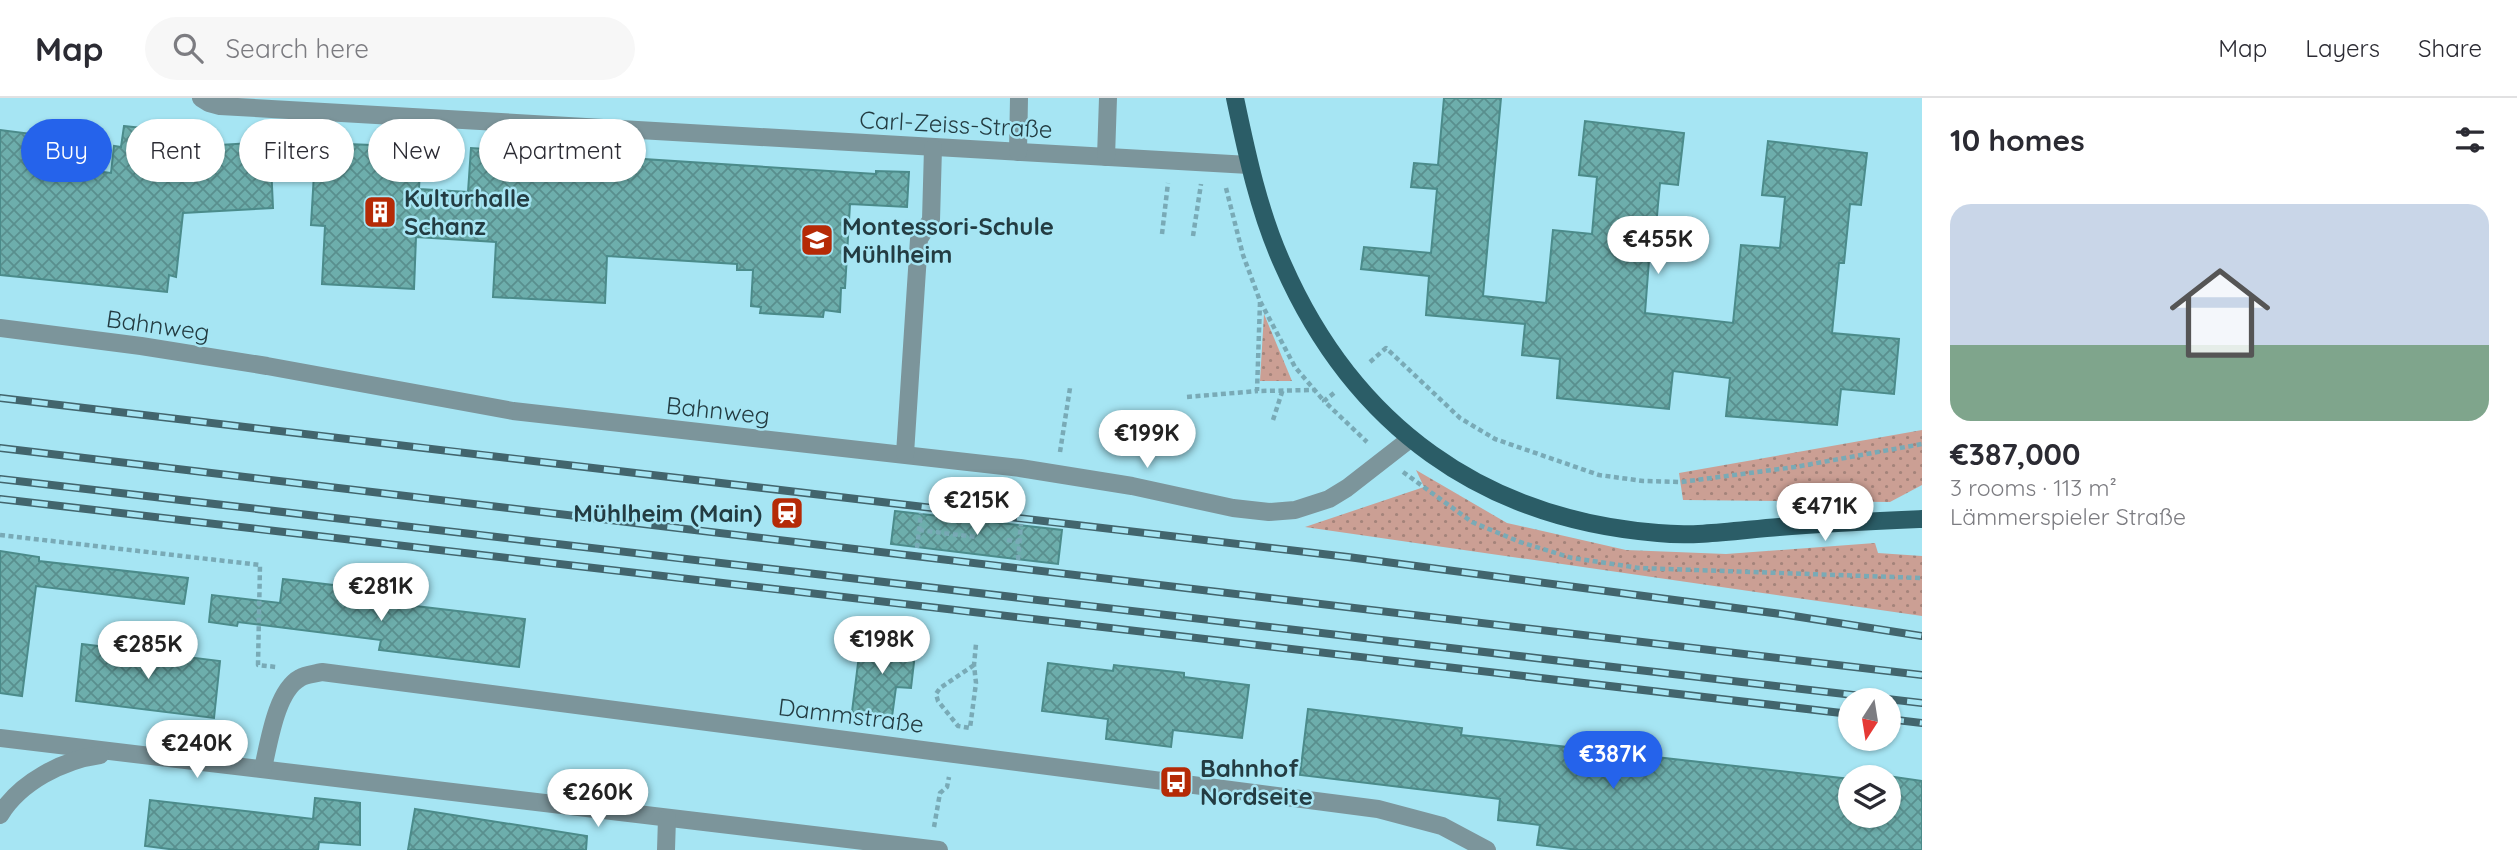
<!DOCTYPE html>
<html lang="en">
<head>
<meta charset="utf-8">
<style>
	:root { --surface:#fff; --page:#f7f7f7; --text:#2b2b33; --muted:#7c7c81; --line:#e1e1e2; --accent:#2563eb }
	body { margin:0; font-family:Quicksand,sans-serif; background:var(--page); color:var(--text); height:100vh; display:flex; flex-direction:column; font-size:26px; white-space:nowrap }
	* { box-sizing:border-box; margin:0 }
	p { font-size:23px; color:var(--muted) }
	.icon { flex:none; width:38px; height:38px; fill:none; stroke:currentColor; stroke-width:2; stroke-linecap:round; stroke-linejoin:round }
	.map { position:relative; flex:1; overflow:hidden }
	.drawer { display:flex; flex-direction:column; background:var(--surface); width:595px }
	.drawer>* { flex:none }
	.hud { position:absolute; left:21px; top:21px; width:665px; height:63px; display:flex; gap:14px }
	.needle { width:46px; rotate:192deg }
	.tools { position:absolute; left:1838px; top:590px; display:grid; gap:14px }
	.tools a { display:grid; place-items:center; width:63px; height:63px; border-radius:50%; background:var(--surface); box-shadow:0 2px 5px #0004; font-size:35px }
	.price { position:absolute; translate:-50% -60px; padding:0 16px; border-radius:24px; background:#fff; color:#222; font-size:23px; line-height:46px; filter:drop-shadow(0 2px 4px #0008) }
	.price::after { content:''; position:absolute; left:50%; top:42px; width:21px; height:16px; margin-left:-10px; background:inherit; clip-path:polygon(0 0,100% 0,50% 100%) }
	.price.selected { background:var(--accent); color:#fff }
	ul { padding:0; list-style:none }
	li { display:grid; align-content:center; gap:14px; height:371px; padding:0 28px }
	li+li { border-top:2px solid var(--line) }
	li span { display:grid; place-items:center; height:217px; border-radius:21px; color:#555 }
	li>.icon { margin-inline-start:auto }
	span .icon { width:126px; height:126px; fill:#fffc; stroke-width:1 }
	li b { font-size:30px }
	h2 { display:flex; justify-content:space-between; align-items:center; height:84px; padding:0 28px; font-size:30px }
	.pill { padding:0 24px; border-radius:32px; background:var(--surface); box-shadow:0 2px 5px #0004; font-size:24px; line-height:63px }
	.pill.selected { background:var(--accent); color:#fff }
	header { display:flex; align-items:center; gap:42px; box-sizing:border-box; height:98px; padding:0 35px; background:var(--surface); border-bottom:2px solid var(--line) }
	header strong { font-size:33px }
	nav { display:flex; gap:38px; margin-inline-start:auto; font-size:24px }
	.search { width:490px; height:63px; background:var(--page); display:flex; align-items:center; gap:18px; box-sizing:border-box; padding:0 24px; border-radius:38px; color:var(--muted); font-size:26px }
	main { display:flex; flex:1; min-height:0 }
	.map>svg:first-child { display:block }
</style>
</head>
<body>
<header>
<strong>Map</strong>
<div class="search"><svg class="icon" aria-label="search" viewBox="0 0 24 24"><circle cx="10" cy="10" r="6"/><path d="M15 15l6 6"/></svg>Search here</div>
<nav><a>Map</a><a>Layers</a><a>Share</a></nav>
</header>
<main>
<div class="map">
<svg width="1922" height="752" viewBox="0 0 1922 752">
	<defs>
		<pattern id="grass-dots" width="8" height="8" patternUnits="userSpaceOnUse" patternTransform="scale(1.75)"><rect width="8" height="8" fill="#cb9f94"/><path d="M2 2h.1M6 6h.1" fill="none" stroke="#a4837a" stroke-width="1.8" stroke-linecap="round"/></pattern>
		<pattern id="building-cross-hatch" width="8" height="8" patternUnits="userSpaceOnUse" patternTransform="scale(1.75)"><rect width="8" height="8" fill="#6daeac"/><path d="M0 0l8 8M0 8l8-8" fill="none" stroke="#598f8e"/></pattern>
	</defs>
	<rect width="100%" height="100%" fill="#a6e5f3"/>
	<g fill="url(#grass-dots)">
		<path d="M1264,216L1292,283H1260Z"/>
		<path d="M1922,332V387L1890,404L1683,402L1679,375Z"/>
		<path d="M1416,372L1507,425L1626,452L1726,456L1875,445L1878,455L1922,458V518L1305,429L1424,389Z"/>
	</g>
	<g fill="url(#building-cross-hatch)" stroke="#4b8b8a" stroke-width="2">
		<path d="M1444,0H1501L1483,198L1546,205L1553,132L1592,136L1597,79L1579,77L1585,23L1684,35L1678,87L1660,85L1654,150L1650,149L1645,215L1733,225L1741,147L1780,150L1785,99L1762,97L1768,43L1867,55L1861,107L1850,106L1844,165H1839L1832,235L1899,241L1894,296L1841,291L1837,327L1726,318L1730,280L1673,273L1669,311L1557,300L1560,261L1522,257L1525,226L1426,217L1429,178L1361,171L1364,149L1431,155L1437,91L1411,89L1414,65L1438,67Z"/>
		<path d="M124,28L188,35L187,49L270,44L273,110L183,115L176,179L169,177L167,194L0,177V32L48,38L45,61L57,62L56,68L111,75L114,48L121,49Z"/>
		<path d="M316,41L347,43V46L421,49L419,91L468,94L471,50L876,76V73L909,74L907,109L850,106L845,190H841L840,214L824,212L823,219L760,215L761,209L751,208L753,172H737V166L607,158L605,205L493,199L496,144L416,139L414,191L322,186L325,128L311,127Z"/>
		<path d="M895,413L1062,432L1058,466L891,446Z"/>
		<path d="M0,453L39,459V463L188,480L184,506L36,488L22,598L0,595Z"/>
		<path d="M283,481L341,488L340,499L525,521L519,569L379,552L381,542L238,524L237,528L209,524L212,497L280,505Z"/>
		<path d="M861,541L916,547L911,590L896,589L892,619L852,614Z"/>
		<path d="M82,546L220,563L214,620L76,603Z"/>
		<path d="M1048,565L1113,573L1114,567L1184,575V579L1249,587L1242,640L1173,632L1171,649L1106,641L1108,621L1042,613Z"/>
		<path d="M1308,611L1462,630L1461,637L1850,681V718H1888V679H1873V676L1922,683V752H1579L1537,747L1540,727L1498,722L1500,701L1300,677Z"/>
		<path d="M315,700L360,705V747L319,744L318,752H177L145,748L150,702L313,721Z"/>
		<path d="M415,711L587,738L586,752H408Z"/>
	</g>
	<g fill="none" stroke-linecap="round" stroke-linejoin="round">
		<g stroke="#79aab6" stroke-width="4.5" stroke-dasharray="5 3.5" stroke-linecap="butt">
			<path d="M1226,90L1243,157L1260,203L1295,269L1324,303"/>
			<path d="M1162,136L1168,85"/>
			<path d="M1193,138L1201,86"/>
			<path d="M1260,204L1257,293L1315,292"/>
			<path d="M1370,264L1386,250L1460,320L1495,341L1599,377L1643,383L1681,384L1795,369L1922,346"/>
			<path d="M1334,295L1324,303L1367,344"/>
			<path d="M1187,299L1257,293"/>
			<path d="M1273,322L1283,291"/>
			<path d="M1060,354L1070,290"/>
			<path d="M1403,374L1472,424L1520,444L1572,460L1639,470L1922,480"/>
			<path d="M919,432L976,439"/>
			<path d="M0,437L260,467L258,567L276,569"/>
			<path d="M1007,442L1020,444"/>
			<path d="M917,450L921,415"/>
			<path d="M1018,462L1021,426"/>
			<path d="M974,567L940,590L936,596L938,603L958,628L970,630L976,585L974,567L976,546"/>
			<path d="M934,729L940,695L947,689L949,679"/>
		</g>
		<g stroke="#7c959b" stroke-width="18">
			<path d="M201,0L209,5L220,8L1249,67"/>
			<path d="M1018,54L1019,0"/>
			<path d="M1106,59L1108,0"/>
			<path d="M0,230L141,248L267,268L513,313L1020,370L1132,388L1233,410L1269,414L1295,412L1329,401L1347,390L1410,341"/>
			<path d="M905,356L919,141L931,122L933,50"/>
			<path d="M0,640L939,752"/>
			<path d="M263,670C269,645 276,593 300,580C306,576 315,576 322,574L1378,711L1442,728L1487,752"/>
			<path d="M0,717C20,684 63,662 100,657"/>
			<path d="M666,752L667,720"/>
		</g>
		<path stroke="#2b5d67" stroke-width="18" d="M1235,0C1247,57 1259,114 1283,167C1354,328 1483,421 1658,435C1698,439 1740,432 1779,429C1827,425 1875,423 1922,421"/>
		<defs>
			<g id="rail">
				<path d="M0,300L1348,459L1781,516L1922,538"/>
				<path d="M0,350L1922,577"/>
				<path d="M0,381L1922,605"/>
				<path d="M0,401L1850,616"/>
				<path d="M1888,621L1922,625"/>
			</g>
		</defs>
		<use href="#rail" stroke="#42656d" stroke-width="8"/>
		<use href="#rail" stroke="#a6e5f3" stroke-width="5" stroke-dasharray="16" stroke-linecap="butt"/>
	</g>
	<defs>
		<symbol id="building-square" viewBox="-11 -11 22 22"><rect x="-9" y="-9" width="18" height="18" rx="4" fill="#b52a06" stroke="#a6e5f3"/><path d="M-4-6H4V6H1V3H-1V6H-4ZM-2.5-4.3h1.7v1.8h-1.7ZM.8-4.3h1.7v1.8H.8ZM-2.5-1h1.7V.8h-1.7ZM.8-1h1.7V.8H.8Z" fill="#fff"/></symbol>
		<symbol id="school-square" viewBox="-11 -11 22 22"><rect x="-9" y="-9" width="18" height="18" rx="4" fill="#b52a06" stroke="#a6e5f3"/><path d="M0-5L7-2L0 1L-7-2ZM-4 1L0 2.5L4 1V4Q0 6-4 4Z" fill="#fff"/></symbol>
		<symbol id="station-square" viewBox="-11 -11 22 22"><rect x="-9" y="-9" width="18" height="18" rx="4" fill="#b52a06" stroke="#a6e5f3"/><path d="M-3-6H3Q5-6 5-4V2Q5 4 3 4L4.5 6H3L1.5 4h-3L-3 6H-4.5L-3 4Q-5 4-5 2V-4Q-5-6-3-6ZM-3.5-4v3h7v-3ZM-3.5 1v1.5H-2V1ZM2 1v1.5H3.5V1Z" fill="#fff"/></symbol>
		<symbol id="bus-square" viewBox="-11 -11 22 22"><rect x="-9" y="-9" width="18" height="18" rx="4" fill="#b52a06" stroke="#a6e5f3"/><path d="M-5-6H5V4H4V6H2V4H-2V6H-4V4H-5ZM-3.5-4V0h7V-4ZM-3.5 1.2v1.5H-2V1.2ZM2 1.2v1.5H3.5V1.2Z" fill="#fff"/></symbol>
	</defs>
	<g fill-rule="evenodd">
		<use href="#building-square" x="361" y="95" width="38" height="38"/>
		<use href="#school-square" x="798" y="123" width="38" height="38"/>
		<use href="#station-square" x="768" y="396" width="38" height="38"/>
		<use href="#bus-square" x="1157" y="665" width="38" height="38"/>
	</g>
	<g text-anchor="middle" dominant-baseline="central" stroke-width="5" stroke-linejoin="round" paint-order="stroke">
		<g font-size="24" fill="#233c42" stroke="#a6e5f3">
			<text transform="translate(956 26) rotate(3)">Carl-Zeiss-Straße</text>
			<text transform="translate(158 227) rotate(8)">Bahnweg</text>
			<text transform="translate(718 312) rotate(6)">Bahnweg</text>
			<text transform="translate(851 617) rotate(7)">Dammstraße</text>
		</g>
		<g font-size="24" font-weight="bold" fill="#233c42" stroke="#a6e5f3" text-anchor="start">
			<text x="404" y="100">Kulturhalle<tspan x="404" dy="28">Schanz</tspan></text>
			<text x="842" y="128">Montessori-Schule<tspan x="842" dy="28">Mühlheim</tspan></text>
			<text x="762" y="415" text-anchor="end">Mühlheim (Main)</text>
			<text x="1200" y="670">Bahnhof<tspan x="1200" dy="28">Nordseite</tspan></text>
		</g>
	</g>
</svg>
<div class="tools">
<a><svg class="needle" viewBox="-14 -14 28 28"><path d="M0-13l5 13h-10z" fill="#e53935"/><path d="M0 13l5-13h-10z" fill="#7c7c81"/></svg></a>
<a><svg class="icon" aria-label="layers" viewBox="0 0 24 24"><path d="M12 4l9 5-9 5-9-5zM3 14l9 5 9-5"/></svg></a>
</div>
<b class="price" style="left:1658px;top:178px">€455K</b>
<b class="price" style="left:1147px;top:372px">€199K</b>
<b class="price" style="left:977px;top:439px">€215K</b>
<b class="price" style="left:1825px;top:445px">€471K</b>
<b class="price" style="left:381px;top:525px">€281K</b>
<b class="price" style="left:882px;top:578px">€198K</b>
<b class="price" style="left:148px;top:583px">€285K</b>
<b class="price" style="left:197px;top:682px">€240K</b>
<b class="price selected" style="left:1613px;top:693px">€387K</b>
<b class="price" style="left:598px;top:731px">€260K</b>
<div class="hud">
<a class="pill selected">Buy</a>
<a class="pill">Rent</a>
<a class="pill">Filters</a>
<a class="pill">New</a>
<a class="pill">Apartment</a>
</div>
</div>
<section class="drawer">
<h2>10 homes<svg class="icon" aria-label="filters" viewBox="0 0 24 24"><path d="M4 7h16M4 17h16"/><circle cx="9" cy="7" r="2"/><circle cx="15" cy="17" r="2"/></svg></h2>
<ul>
<li><span style="background:linear-gradient(#c9d6e8 65%,#7fa58c 0)"><svg class="icon" aria-label="home" viewBox="0 0 24 24"><path d="M3 11l9-7 9 7M6 9v11h12V9"/></svg></span><div><b>€387,000</b><p>3 rooms · 113 m²</p><p>Lämmerspieler Straße</p></div></li>
</ul>
</section>
</main>
</body>
</html>
